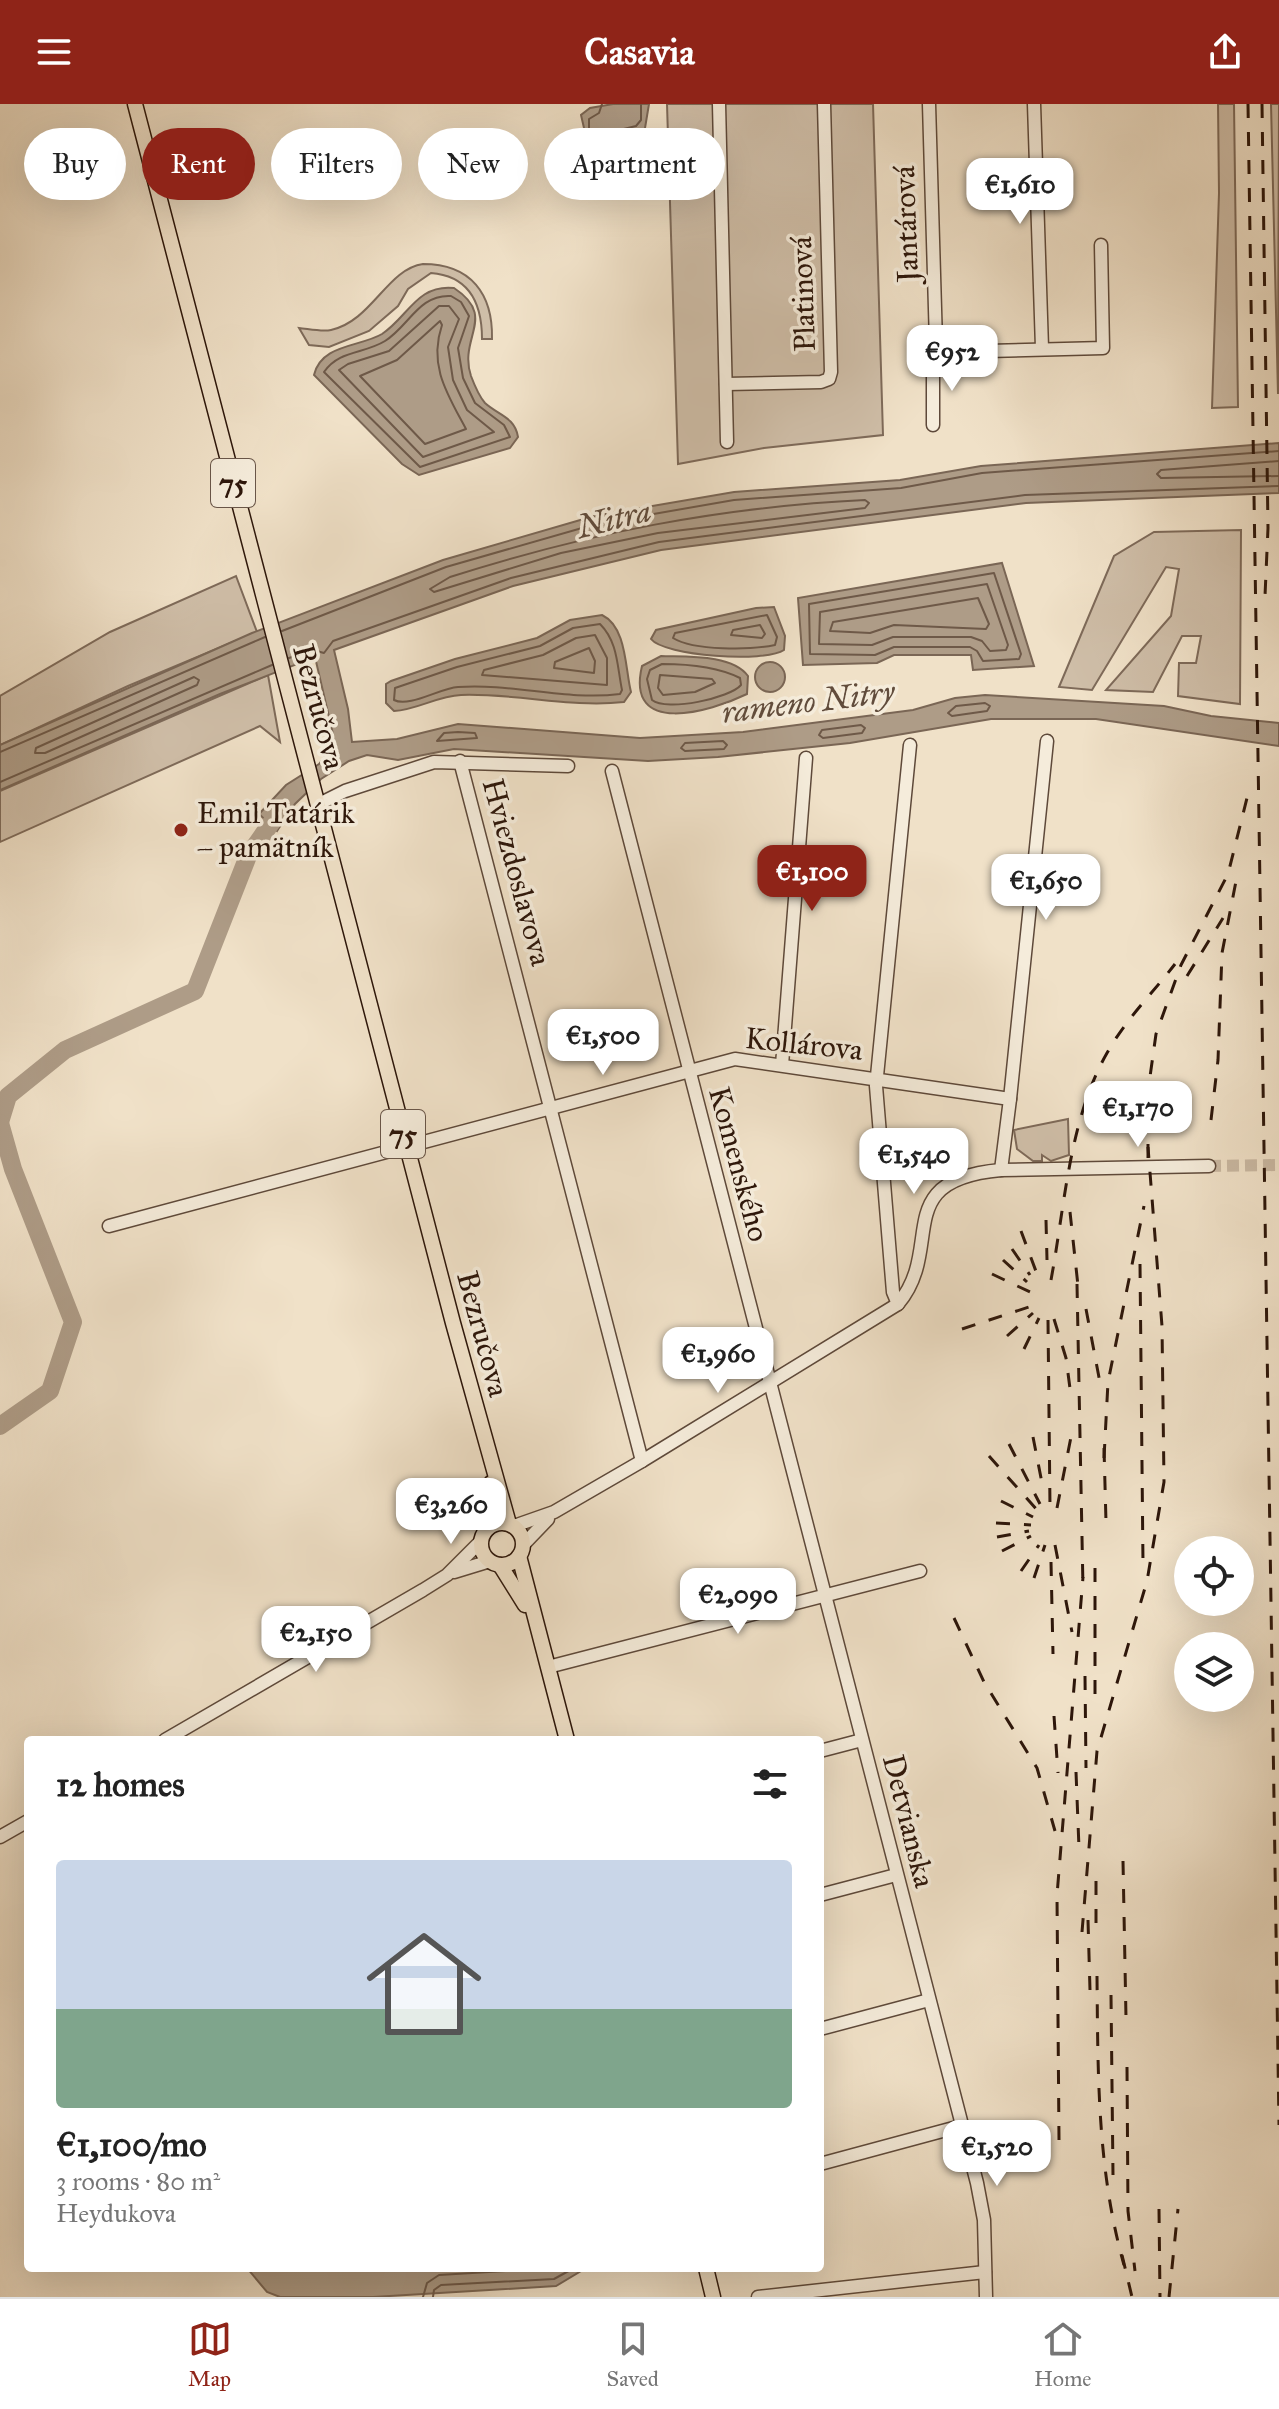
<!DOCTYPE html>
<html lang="en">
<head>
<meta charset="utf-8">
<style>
	:root { --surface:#fff; --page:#f2f2f2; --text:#222; --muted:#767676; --line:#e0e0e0; --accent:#8f2418 }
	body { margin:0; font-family:"IM FELL Great Primer",serif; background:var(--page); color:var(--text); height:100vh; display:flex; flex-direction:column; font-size:30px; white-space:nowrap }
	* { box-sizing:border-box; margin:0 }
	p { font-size:26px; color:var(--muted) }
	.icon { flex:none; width:44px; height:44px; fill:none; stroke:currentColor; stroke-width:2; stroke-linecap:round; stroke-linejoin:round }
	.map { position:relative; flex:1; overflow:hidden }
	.sheet { position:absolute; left:24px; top:1632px; width:800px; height:536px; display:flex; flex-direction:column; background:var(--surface); border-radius:8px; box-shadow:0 8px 32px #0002 }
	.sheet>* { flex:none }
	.top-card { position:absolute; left:24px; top:24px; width:800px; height:72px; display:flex; gap:16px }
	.tools { position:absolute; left:1174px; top:1432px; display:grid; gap:16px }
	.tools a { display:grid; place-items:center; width:80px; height:80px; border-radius:50%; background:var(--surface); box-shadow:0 8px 32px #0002; font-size:40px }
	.price { position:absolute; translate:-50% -68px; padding:0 18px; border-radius:16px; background:#fff; color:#222; font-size:26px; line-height:52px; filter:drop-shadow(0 2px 4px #0008) }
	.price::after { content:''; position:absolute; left:50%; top:48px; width:24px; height:18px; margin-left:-12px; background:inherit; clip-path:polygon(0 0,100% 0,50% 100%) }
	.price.selected { background:var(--accent); color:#fff }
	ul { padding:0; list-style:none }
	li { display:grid; align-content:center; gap:16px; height:424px; padding:0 32px }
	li+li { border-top:2px solid var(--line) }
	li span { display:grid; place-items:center; height:248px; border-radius:8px; color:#555 }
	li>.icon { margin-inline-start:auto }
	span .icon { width:144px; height:144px; fill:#fffc; stroke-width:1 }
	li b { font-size:34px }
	h2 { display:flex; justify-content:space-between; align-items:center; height:96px; padding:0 32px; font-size:34px }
	.pill { padding:0 28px; border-radius:36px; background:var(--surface); box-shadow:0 8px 32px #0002; font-size:28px; line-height:72px }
	.pill.selected { background:var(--accent); color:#fff }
	header { display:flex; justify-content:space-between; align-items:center; height:104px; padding:0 32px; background:var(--accent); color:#fff; font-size:36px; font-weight:800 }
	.tab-bar { display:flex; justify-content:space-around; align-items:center; height:112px; border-top:2px solid var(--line); background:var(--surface); font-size:22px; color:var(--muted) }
	.tab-bar a { display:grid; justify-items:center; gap:4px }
	.tab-bar .selected { color:var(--accent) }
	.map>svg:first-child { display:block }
</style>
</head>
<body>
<header><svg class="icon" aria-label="menu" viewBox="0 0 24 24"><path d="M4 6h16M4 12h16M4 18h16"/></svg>Casavia<svg class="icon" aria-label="share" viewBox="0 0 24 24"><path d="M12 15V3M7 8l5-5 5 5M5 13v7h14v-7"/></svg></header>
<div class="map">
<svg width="1279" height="2193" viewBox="0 0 1279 2193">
	<rect width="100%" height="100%" fill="#f0e1c8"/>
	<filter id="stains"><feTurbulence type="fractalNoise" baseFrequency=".0025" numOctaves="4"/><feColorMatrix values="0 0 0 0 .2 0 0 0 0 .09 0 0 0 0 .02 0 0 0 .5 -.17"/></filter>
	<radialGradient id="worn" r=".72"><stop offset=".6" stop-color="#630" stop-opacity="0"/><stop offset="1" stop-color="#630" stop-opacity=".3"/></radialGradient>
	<g fill="#cfbea8" stroke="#7e6a59" stroke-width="2">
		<path d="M667,0H873L883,331L764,344L678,360Z"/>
		<path d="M1218,0H1234L1238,303L1212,304L1219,89Z"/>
		<path d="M1271,0H1279L1278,290Z"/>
		<path d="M423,160C471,160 493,190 492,235H482C482,199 469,172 431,169L408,185L398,202L369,227L329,243L309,241L299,224C309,225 322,228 331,226C372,217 387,165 423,160Z"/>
		<path d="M1241,426L1240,600L1178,592L1179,559H1196L1201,532H1182L1153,588L1106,586L1171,512L1179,465L1166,463L1092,586L1059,583L1114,452L1154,428Z"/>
		<path d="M236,472L257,528L128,582L0,641V592L110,528Z"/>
		<path d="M268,571L280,638L260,622L0,738V687Z"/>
		<path d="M1068,1015L1069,1051L1051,1057L1042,1051V1057H1033L1017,1045L1014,1026Z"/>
	</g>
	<g fill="#ae9c87" stroke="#7a6655" stroke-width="2">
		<path d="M613,0H649L645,24L649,31L639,35L636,29L609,39L587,37L581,11L590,4Z"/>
		<path d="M454,184C498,213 458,233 471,272C474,280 479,292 485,299C498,311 515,313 518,333L510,344L419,371L402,360L314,271C321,240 360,243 382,230C408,213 417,180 454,184Z"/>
		<path d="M1279,339V389L1026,399L661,446L513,482L334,546L348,605L352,638L397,635L458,620L640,634L743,628L913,606L955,594L985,591L1164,602L1211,612L1279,619V642L1096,615H991L850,639L718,653L648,657L454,645L398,656L367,651L349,657L321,675L295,700L277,727L259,710L286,681L319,660L330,646L333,630L315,553L220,590L0,686V641L252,529L443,456L594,412L734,388L900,376L981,362Z"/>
		<path d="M1002,459L1034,562L973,566L971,551H894L877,559L803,561L798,494Z"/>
		<path d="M774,503L785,532L784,546C765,559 664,552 651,535L656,526L756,504Z"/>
		<path d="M602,511C627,523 625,565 631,588L624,598C570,604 516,589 461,591C437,592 417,606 394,607L386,599V580L391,577L455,555L537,534L570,516Z"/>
		<path d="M661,552C686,553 732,550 748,572L747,590C710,608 625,633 642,562Z"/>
		<circle cx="770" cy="573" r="15"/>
		<path d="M247,2164H586L556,2182L373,2193H280L267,2188Z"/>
	</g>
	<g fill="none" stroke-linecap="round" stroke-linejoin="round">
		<g stroke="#6e5948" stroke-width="2">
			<path d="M602,0L599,9L589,15V25L595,32L636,22L641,16V0"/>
			<path d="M451,192L461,198L469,212L458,244L463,274L475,299L504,321L510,333L420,363L324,268C339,246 364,250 385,237C409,222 419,190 451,192Z"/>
			<path d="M439,202H449L459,215L448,243L453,276L467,306L494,328L423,353L339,266L348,260L389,247Z"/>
			<path d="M440,217L442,221C428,262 448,291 466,325L425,340L360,272L397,256Z"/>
			<path d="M1279,357L1161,366L1157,370L1161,374L1279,372"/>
			<path d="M865,396L869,399L865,404L658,429L561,449L434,488L430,485L450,473C588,429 720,403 865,396Z"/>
			<path d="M994,469L1021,550L1019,555L983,557L977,547L970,543H894L875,551L810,550L809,500Z"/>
			<path d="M987,480L1008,541L1006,546L990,547L982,537L971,533H893L872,541L819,540L820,508Z"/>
			<path d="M978,494L989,520L986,525L894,521L870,529L830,527L833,518Z"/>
			<path d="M767,511L777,533L775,541C751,546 694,547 673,534L675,529Z"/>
			<path d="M600,520C618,538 617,562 622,586L620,590C567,597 512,579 458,583C440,584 409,604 394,596L395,584L457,563L540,542L573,524Z"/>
			<path d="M760,521L765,530L762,534L731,531L733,526Z"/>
			<path d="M282,527L446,463L596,420L734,396L901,384L982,369L1279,347"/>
			<path d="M595,531L607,554V581L482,571L484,566L543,551L576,534Z"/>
			<path d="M589,544L595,557L594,569L554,564L555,558Z"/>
			<path d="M289,554L313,546L324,549L333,537L511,474L659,438L1025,391L1279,382"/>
			<path d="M662,560C688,560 716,562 740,574L741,581C730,594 667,608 652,596L647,575L650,566Z"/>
			<path d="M660,571L712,575L715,579L695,588L663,591L658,584Z"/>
			<path d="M194,573L199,576L197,581L45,649H35L36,644Z"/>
			<path d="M985,599L990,602L987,607L952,612L948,609L956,602Z"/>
			<path d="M861,621L865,624L862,629L823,634L819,631L822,626Z"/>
			<path d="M458,628L475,629L477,634L437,637L444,629Z"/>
			<path d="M723,637L727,641L724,645L685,647L681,644L685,639Z"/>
			<path d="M0,648L265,533"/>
			<path d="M0,678L272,561"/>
			<path d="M423,2193L427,2179L439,2171L553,2164"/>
			<path d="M433,2193L434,2186L441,2181L554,2175L574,2164"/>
		</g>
		<g stroke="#ae9c87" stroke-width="18">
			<path d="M0,1018L8,992L65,946L195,887L248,752L283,702"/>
			<path d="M0,1019L13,1065L73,1218L50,1287L0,1322"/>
		</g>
		<path stroke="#c9b8a2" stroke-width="12" stroke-dasharray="12 6" stroke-linecap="butt" d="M1209,1062L1279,1061"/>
		<defs>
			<g id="minor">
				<path d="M719,0L727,338"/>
				<path d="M929,0L936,239L947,248L1103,244L1101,141"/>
				<path d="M1034,0L1042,244"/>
				<path d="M726,280L821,278L829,275L831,268L824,0"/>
				<path d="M933,321V254L942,244"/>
				<path d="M460,657L642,1357"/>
				<path d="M612,667L977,2079L984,2116L986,2193"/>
				<path d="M323,698L345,687L434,658L568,662"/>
				<path d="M782,961L806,654"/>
				<path d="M1010,995L1047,637"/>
				<path d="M109,1122L735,955L1010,995L1001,1066"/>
				<path d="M898,1200L893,1188L876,982L910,641"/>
				<path d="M514,1422L554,1408L642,1357L898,1200C946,1143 888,1076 1001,1066L1209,1062"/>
				<path d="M523,1441L548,1415"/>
				<path d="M454,1468L490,1457"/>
				<path d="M548,1563L920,1467"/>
				<path d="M165,1636L423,1486L447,1471L481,1437"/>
				<path d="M820,1647L862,1636"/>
				<path d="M0,1733L28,1717"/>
				<path d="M820,1791L896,1771"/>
				<path d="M820,1925L929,1896"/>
				<path d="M820,2060L961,2022"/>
				<path d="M758,2193L985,2168"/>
			</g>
			<g id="major">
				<path d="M135,0L453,1219L509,1420"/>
				<circle cx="502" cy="1440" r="21"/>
				<path d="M488,1424L491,1379"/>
				<path d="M519,1452L567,1636"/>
				<path d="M500,1461L525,1501"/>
				<path d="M706,2164L713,2193"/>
			</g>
		</defs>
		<use href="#minor" stroke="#5e493a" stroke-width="15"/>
		<use href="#major" stroke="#2d160a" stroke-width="17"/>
		<use href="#minor" stroke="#f5ecdb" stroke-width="12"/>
		<use href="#major" stroke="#f0e1c8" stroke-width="14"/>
		<g stroke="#2d160a" stroke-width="3" stroke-dasharray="14 14" stroke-linecap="butt">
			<path d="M1248,0L1279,2021"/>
			<path d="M1262,0L1268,424L1265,492"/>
			<path d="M1187,872L1223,814"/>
			<path d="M1211,1016L1218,956L1222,849L1238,767"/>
			<path d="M1148,1054V987L1156,930L1181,861L1228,770L1249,686"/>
			<path d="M1070,1108L1079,1191"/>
			<path d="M1046,1116L1047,1156"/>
			<path d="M1021,1127L1040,1178"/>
			<path d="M1012,1145L1030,1171"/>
			<path d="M1003,1156L1027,1178"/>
			<path d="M1140,1160L1143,1460"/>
			<path d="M992,1170L1030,1188"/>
			<path d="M1051,1176C1065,1101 1069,1016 1107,949C1126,915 1152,890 1175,860"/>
			<path d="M1077,1180L1083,1484"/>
			<path d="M1086,1205L1101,1284"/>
			<path d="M1054,1215L1066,1254L1071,1292"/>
			<path d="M1048,1216L1050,1403"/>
			<path d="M962,1225L1029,1203"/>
			<path d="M1007,1232L1033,1209"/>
			<path d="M1024,1245L1039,1214"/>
			<path d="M1033,1333L1042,1379"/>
			<path d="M1009,1340L1040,1400"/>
			<path d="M1104,1344L1106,1418"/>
			<path d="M989,1352L1038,1407"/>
			<path d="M1104,1354L1108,1278L1144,1102"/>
			<path d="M1001,1397L1033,1413"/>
			<path d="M1057,1404L1071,1333"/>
			<path d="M996,1419L1031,1421"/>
			<path d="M997,1433L1029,1427"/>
			<path d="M1055,1441L1072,1528"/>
			<path d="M1002,1447L1031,1432"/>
			<path d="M1051,1458L1053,1550"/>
			<path d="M1095,1464V1592"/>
			<path d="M1021,1467L1039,1441"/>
			<path d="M1034,1474L1045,1441"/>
			<path d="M954,1514L984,1578L1037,1664L1055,1727"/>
			<path d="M1085,1572L1086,1664"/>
			<path d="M1054,1612L1058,1669"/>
			<path d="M1076,1668L1079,1744"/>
			<path d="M1123,1757L1126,1914"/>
			<path d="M1096,1777V1827"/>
			<path d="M1088,1816L1090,1886"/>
			<path d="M1082,1828L1097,1647L1147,1477L1164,1378L1162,1222L1148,1043"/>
			<path d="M1097,1872C1098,1971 1097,2065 1124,2161"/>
			<path d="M1111,1891L1113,2071"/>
			<path d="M1127,1963L1128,2107L1135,2167"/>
			<path d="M1059,2036L1057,1791L1083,1473"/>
			<path d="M1159,2105L1160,2193"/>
			<path d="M1122,2151L1132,2193"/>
			<path d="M1169,2193L1178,2105"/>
		</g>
	</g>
	<circle fill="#8f2418" stroke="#f5ecdb" stroke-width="3" cx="181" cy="726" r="8"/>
	<g text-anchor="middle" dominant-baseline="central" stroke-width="7" stroke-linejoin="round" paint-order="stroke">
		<g fill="#f5ecdb" stroke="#695649" stroke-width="2">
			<rect x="211" y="355" width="44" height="48" rx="6"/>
			<rect x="381" y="1006" width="44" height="48" rx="6"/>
		</g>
		<g font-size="28" font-weight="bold" fill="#2d160a">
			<text x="233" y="379">75</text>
			<text x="403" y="1030">75</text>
		</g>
		<g font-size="30" fill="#2d160a" stroke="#f5ecdb">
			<text transform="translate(906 120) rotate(-92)">Jantárová</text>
			<text transform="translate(803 190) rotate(-92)">Platinová</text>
			<text transform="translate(319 603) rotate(75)">Bezručova</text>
			<text transform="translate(517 768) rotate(75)">Hviezdoslavova</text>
			<text transform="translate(804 940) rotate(6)">Kollárova</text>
			<text transform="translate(739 1060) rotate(75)">Komenského</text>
			<text transform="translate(483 1230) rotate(75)">Bezručova</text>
			<text transform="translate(909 1717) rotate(76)">Detvianska</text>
		</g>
		<g font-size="30" fill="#2d160a" stroke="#f5ecdb" text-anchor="start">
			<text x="197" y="709">Emil Tatárik<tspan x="197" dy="34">– pamätník</tspan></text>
		</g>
		<g font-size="32" font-style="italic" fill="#614c3c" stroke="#f5ecdb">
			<text transform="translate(614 415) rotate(-14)">Nitra</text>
			<text transform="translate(808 598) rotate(-7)">rameno Nitry</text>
		</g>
	</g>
	<rect width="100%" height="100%" filter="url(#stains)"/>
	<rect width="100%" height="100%" fill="url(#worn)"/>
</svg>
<div class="tools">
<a><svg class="icon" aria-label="locate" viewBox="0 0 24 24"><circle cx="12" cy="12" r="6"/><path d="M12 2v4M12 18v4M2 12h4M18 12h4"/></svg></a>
<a><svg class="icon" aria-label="layers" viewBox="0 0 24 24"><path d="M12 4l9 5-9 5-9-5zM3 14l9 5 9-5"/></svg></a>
</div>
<b class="price" style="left:1020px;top:122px">€1,610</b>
<b class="price" style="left:952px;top:289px">€952</b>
<b class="price selected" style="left:812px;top:809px">€1,100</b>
<b class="price" style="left:1046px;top:818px">€1,650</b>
<b class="price" style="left:603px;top:973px">€1,500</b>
<b class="price" style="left:1138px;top:1045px">€1,170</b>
<b class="price" style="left:914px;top:1092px">€1,540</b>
<b class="price" style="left:718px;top:1291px">€1,960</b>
<b class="price" style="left:451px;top:1442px">€3,260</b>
<b class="price" style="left:738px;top:1532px">€2,090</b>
<b class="price" style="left:316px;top:1570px">€2,150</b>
<b class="price" style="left:997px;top:2084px">€1,520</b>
<div class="top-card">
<a class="pill">Buy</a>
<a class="pill selected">Rent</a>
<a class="pill">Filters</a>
<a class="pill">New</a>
<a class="pill">Apartment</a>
</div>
<section class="sheet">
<h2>12 homes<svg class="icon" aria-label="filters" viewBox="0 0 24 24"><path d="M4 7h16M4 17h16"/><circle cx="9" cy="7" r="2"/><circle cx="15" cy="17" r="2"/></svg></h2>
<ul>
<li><span style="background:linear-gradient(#c9d6e8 60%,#7fa58c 0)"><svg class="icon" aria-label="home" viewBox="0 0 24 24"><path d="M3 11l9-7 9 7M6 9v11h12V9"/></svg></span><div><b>€1,100/mo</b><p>3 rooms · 80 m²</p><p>Heydukova</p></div></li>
</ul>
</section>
</div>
<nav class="tab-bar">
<a class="selected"><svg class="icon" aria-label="map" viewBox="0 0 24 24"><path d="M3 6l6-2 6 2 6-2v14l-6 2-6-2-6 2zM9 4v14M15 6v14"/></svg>Map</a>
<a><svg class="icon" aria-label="saved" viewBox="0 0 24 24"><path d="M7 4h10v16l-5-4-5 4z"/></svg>Saved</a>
<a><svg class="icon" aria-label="home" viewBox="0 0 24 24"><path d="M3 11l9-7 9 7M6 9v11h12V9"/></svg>Home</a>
</nav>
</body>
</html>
